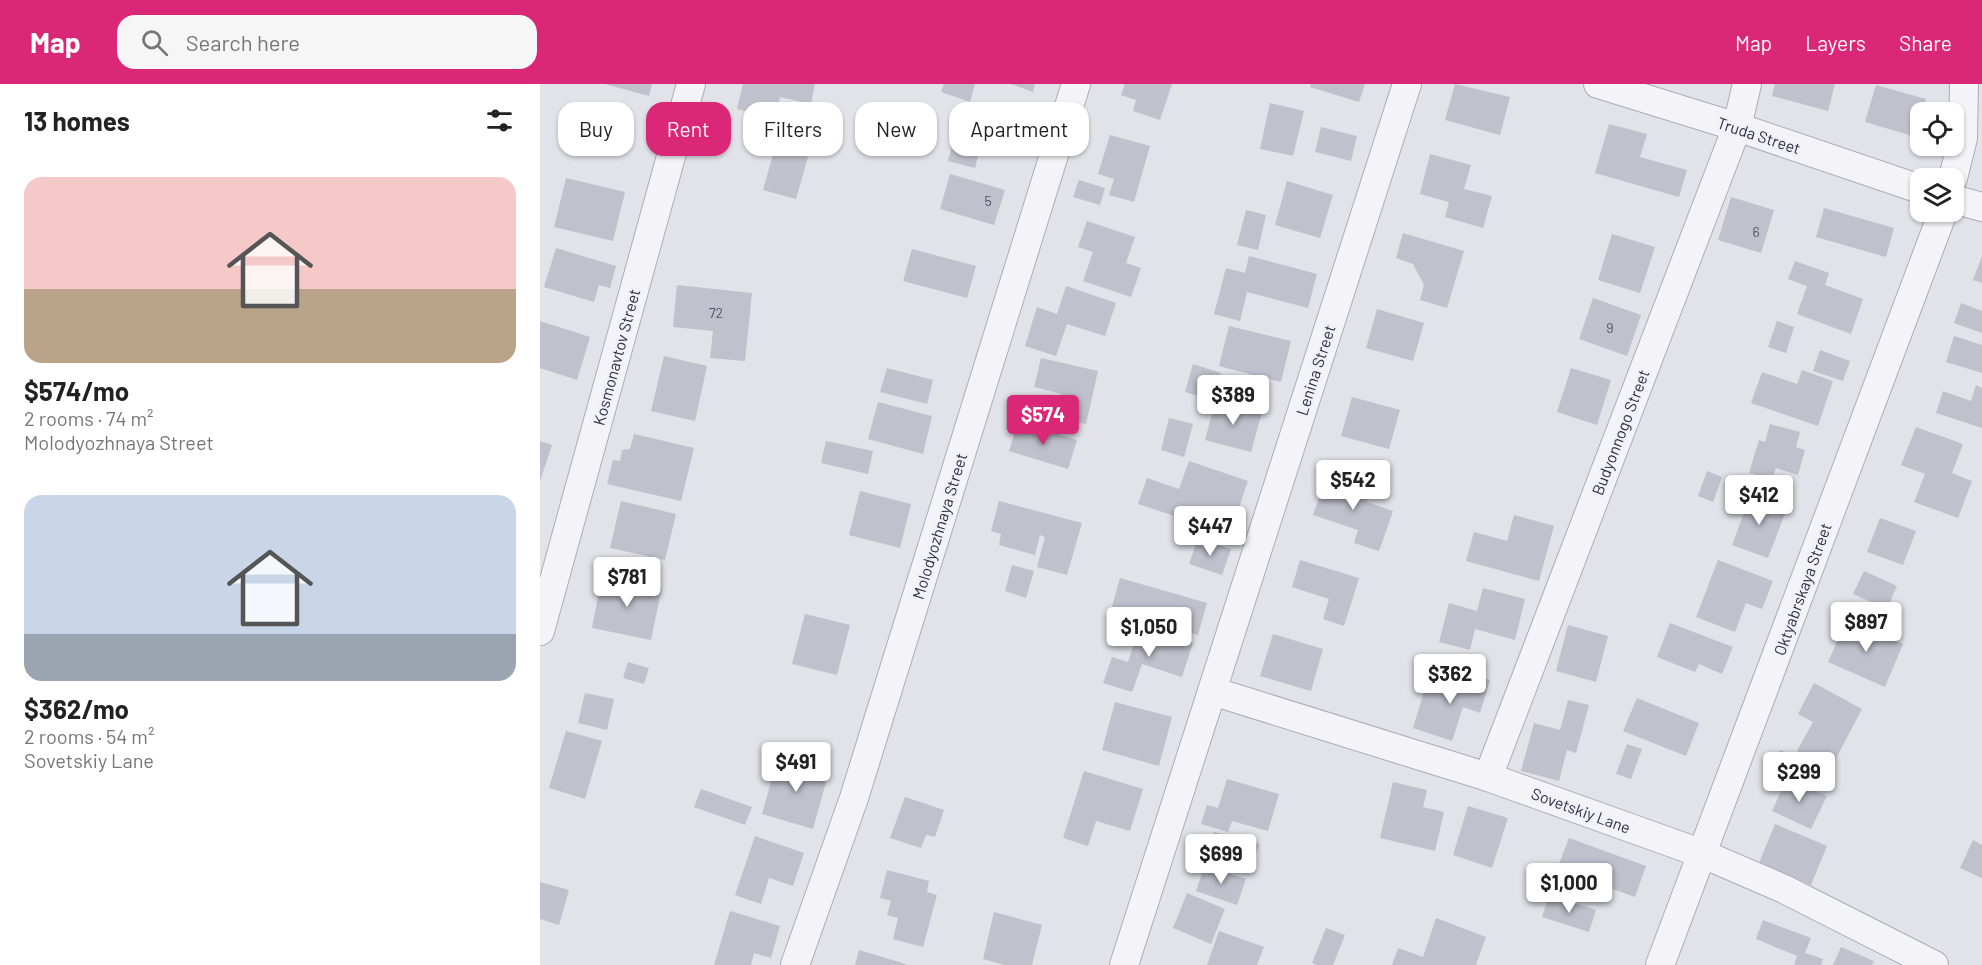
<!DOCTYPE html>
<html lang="en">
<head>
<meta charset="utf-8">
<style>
	:root { --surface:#fff; --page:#f6f6f6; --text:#222; --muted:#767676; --accent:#db2777 }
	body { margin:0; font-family:Barlow,sans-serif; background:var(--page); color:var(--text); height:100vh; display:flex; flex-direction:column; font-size:22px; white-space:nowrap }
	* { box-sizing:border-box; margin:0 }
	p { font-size:20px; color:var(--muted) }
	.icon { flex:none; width:33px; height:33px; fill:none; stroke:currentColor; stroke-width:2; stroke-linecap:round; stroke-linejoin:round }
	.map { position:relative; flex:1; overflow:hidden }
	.panel { display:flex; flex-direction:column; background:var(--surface); width:540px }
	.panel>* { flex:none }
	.top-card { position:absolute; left:18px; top:18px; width:570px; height:54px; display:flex; gap:12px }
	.tools { position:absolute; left:1370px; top:18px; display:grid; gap:12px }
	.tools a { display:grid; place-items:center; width:54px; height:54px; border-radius:12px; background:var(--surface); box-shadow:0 2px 4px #0004; font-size:30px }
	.price { position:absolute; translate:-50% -51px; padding:0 14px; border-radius:6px; background:#fff; color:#222; font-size:20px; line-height:39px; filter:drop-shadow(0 2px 3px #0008) }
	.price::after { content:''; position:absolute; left:50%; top:36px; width:18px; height:14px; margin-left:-9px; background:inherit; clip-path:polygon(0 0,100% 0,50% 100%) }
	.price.active { background:var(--accent); color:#fff }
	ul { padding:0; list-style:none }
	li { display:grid; align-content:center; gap:12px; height:318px; padding:0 24px }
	li span { display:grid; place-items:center; height:186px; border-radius:18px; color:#555 }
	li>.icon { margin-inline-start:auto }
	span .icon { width:108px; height:108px; fill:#fffc; stroke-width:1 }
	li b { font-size:26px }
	h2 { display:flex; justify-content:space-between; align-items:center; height:72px; padding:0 24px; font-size:26px }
	.tag { padding:0 21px; border-radius:18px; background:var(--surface); box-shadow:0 2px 4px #0004; font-size:21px; line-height:54px }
	.tag.active { background:var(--accent); color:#fff }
	header { display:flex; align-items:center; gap:36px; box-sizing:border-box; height:84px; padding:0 30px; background:var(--accent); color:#fff }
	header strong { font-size:28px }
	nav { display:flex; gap:33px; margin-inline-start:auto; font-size:21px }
	.search { width:420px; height:54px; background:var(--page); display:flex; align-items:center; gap:15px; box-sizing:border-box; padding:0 21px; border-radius:18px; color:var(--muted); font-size:22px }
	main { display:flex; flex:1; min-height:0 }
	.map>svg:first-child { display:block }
</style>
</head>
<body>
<header>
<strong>Map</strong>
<div class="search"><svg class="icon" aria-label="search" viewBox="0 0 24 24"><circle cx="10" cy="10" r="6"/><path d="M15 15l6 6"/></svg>Search here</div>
<nav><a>Map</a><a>Layers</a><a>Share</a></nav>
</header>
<main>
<section class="panel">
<h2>13 homes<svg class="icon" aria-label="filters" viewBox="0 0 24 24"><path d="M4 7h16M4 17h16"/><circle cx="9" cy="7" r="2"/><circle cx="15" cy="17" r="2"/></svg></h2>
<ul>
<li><span style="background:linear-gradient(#f6c9c9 60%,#b9a48a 0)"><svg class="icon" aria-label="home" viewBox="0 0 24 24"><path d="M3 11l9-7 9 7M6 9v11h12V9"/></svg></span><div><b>$574/mo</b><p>2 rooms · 74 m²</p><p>Molodyozhnaya Street</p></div></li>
<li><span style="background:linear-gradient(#c9d6e8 75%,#9aa5b1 0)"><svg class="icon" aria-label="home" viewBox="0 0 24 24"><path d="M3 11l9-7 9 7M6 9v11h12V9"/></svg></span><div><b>$362/mo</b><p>2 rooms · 54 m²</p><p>Sovetskiy Lane</p></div></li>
</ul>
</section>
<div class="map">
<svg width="1442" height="881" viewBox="0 0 1442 881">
	<rect width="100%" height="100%" fill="#e1e3e9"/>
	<g fill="#bfc1cc">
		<path d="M65,0H112L109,12Z"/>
		<path d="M203,0H275L271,20L240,13L236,34L197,25Z"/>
		<path d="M404,0H435L430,18L401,8Z"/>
		<path d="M471,0H495L493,8Z"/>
		<path d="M585,0H632L620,36L593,27L596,16L581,11Z"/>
		<path d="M771,0H825L819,18L770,3Z"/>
		<path d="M915,0L970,13L960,51L905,36Z"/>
		<path d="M1235,0H1295L1288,27L1232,12Z"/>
		<path d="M1336,1L1386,15L1383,28H1380V38L1376,53L1325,38Z"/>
		<path d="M730,19L764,27L753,72L720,65Z"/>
		<path d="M446,22L494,34L484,71L441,60L435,84L408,77L417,43L440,48Z"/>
		<path d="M247,37L268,43L261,66L240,60Z"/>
		<path d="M1069,40L1107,50L1100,73L1147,86L1139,113L1055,89Z"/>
		<path d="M781,43L817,52L811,77L775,68Z"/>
		<path d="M570,51L610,62L594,118L569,111L574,95L558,90Z"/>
		<path d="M235,63L268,73L256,115L223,106Z"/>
		<path d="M890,70L931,81L924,105L952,112L943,144L905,133L909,118L880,110Z"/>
		<path d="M410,90L465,106L454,141L400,125Z"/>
		<path d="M26,94L85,108L73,157L14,143Z"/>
		<path d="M539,96L565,104L560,121L533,113Z"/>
		<path d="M747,97L793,111L780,154L735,141Z"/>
		<path d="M1191,113L1234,126L1221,169L1178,156Z"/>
		<path d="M1284,124L1354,144L1346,173L1276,153Z"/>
		<path d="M706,126L726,131L718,166L697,161Z"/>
		<path d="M547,137L595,153L586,179L601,184L591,213L543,197L553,168L538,163Z"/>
		<path d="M863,149L924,167L907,224L880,216L884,201L873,180L856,174Z"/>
		<path d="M1072,150L1115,163L1100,209L1058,196Z"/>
		<path d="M16,164L76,182L70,204L59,201L54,218L4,203Z"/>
		<path d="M372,165L436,182L427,214L363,197Z"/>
		<path d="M709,172L777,190L768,224L707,208L700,237L674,230L686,184L705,189Z"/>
		<path d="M1442,172V199L1433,196Z"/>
		<path d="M1255,177L1289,189L1285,201L1323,215L1311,250L1257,230L1267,202L1248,195Z"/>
		<path d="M137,201L212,209L205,277L170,274L173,247L133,243Z"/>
		<path d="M526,202L576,219L565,252L527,240L516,272L485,262L497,223L517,230Z"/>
		<path d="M1053,214L1101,231L1087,272L1039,255Z"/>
		<path d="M1421,219L1442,227V249L1414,239Z"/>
		<path d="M837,225L884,239L873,277L826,264Z"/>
		<path d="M0,237L50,253L37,296L0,284Z"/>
		<path d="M1237,237L1254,243L1246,269L1228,263Z"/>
		<path d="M689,242L751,257L741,298L679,282Z"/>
		<path d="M1414,252L1442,261V289L1406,278Z"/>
		<path d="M1280,266L1310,277L1303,297L1273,287Z"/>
		<path d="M124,272L167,282L155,337L111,327Z"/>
		<path d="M501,274L558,287L546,340L517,334L522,310L494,303Z"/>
		<path d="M653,280L681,289L673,316L645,308Z"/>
		<path d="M347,284L393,296L387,320L340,308Z"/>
		<path d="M1031,284L1071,296L1057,341L1017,328Z"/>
		<path d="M1262,286L1293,297L1278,342L1211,319L1222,288L1257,300Z"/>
		<path d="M1436,301L1442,304V344L1396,329L1403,307L1431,317Z"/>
		<path d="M812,313L860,326L849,365L801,352Z"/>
		<path d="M676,315L722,328L711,368L665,356Z"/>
		<path d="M338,318L392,332L383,370L328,355Z"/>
		<path d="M629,334L653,340L644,373L621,366Z"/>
		<path d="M478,338L537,356L528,385L469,367Z"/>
		<path d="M1230,340L1260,348L1256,363L1265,366L1258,391L1236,384L1232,395L1209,389L1219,356L1225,358Z"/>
		<path d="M1376,343L1423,360L1412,389L1432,397L1418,434L1374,418L1385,390L1361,381Z"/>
		<path d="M94,350L154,364L141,417L67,400L73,376L80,377L82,366L90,365Z"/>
		<path d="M0,357L12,361L0,397Z"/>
		<path d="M286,357L333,367L328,390L281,379Z"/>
		<path d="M649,377L708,397L690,450L598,420L607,394L639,405Z"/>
		<path d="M1167,387L1182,393L1173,418L1158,412Z"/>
		<path d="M787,390L831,405L827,418L853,427L839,467L814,459L818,446L773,431Z"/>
		<path d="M320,407L371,420L360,464L309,451Z"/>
		<path d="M1211,410L1247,424L1228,474L1192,461Z"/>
		<path d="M81,417L136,430L125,476L70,464Z"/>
		<path d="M459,417L542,439L527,491L497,483L505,453L500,451L495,471L459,461L461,450L451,447Z"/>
		<path d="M974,431L1014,442L999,497L926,477L934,448L967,457Z"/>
		<path d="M1340,434L1376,447L1363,481L1327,468Z"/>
		<path d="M658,454L691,465L682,491L649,480Z"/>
		<path d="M760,476L819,494L804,542L783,535L789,515L752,503Z"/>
		<path d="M1178,476L1233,497L1222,525L1206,519L1195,548L1156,533Z"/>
		<path d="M472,481L494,487L486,514L465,507Z"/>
		<path d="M1324,487L1357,502L1347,525L1313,510Z"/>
		<path d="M62,492L122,503L111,556L52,544Z"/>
		<path d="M580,494L667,519L658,551L571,526Z"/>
		<path d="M943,504L985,515L975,556L935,545L930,566L899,558L909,519L937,527Z"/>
		<path d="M265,530L310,541L297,591L252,580Z"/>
		<path d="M1307,535L1363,560L1345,603L1288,578Z"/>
		<path d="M1130,539L1193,563L1182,590L1159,580L1155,588L1117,573Z"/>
		<path d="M600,541L653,559L642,593L602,580L592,608L563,599L572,573L588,578Z"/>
		<path d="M1028,541L1068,552L1056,598L1016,587Z"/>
		<path d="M733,550L783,565L771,607L720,592Z"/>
		<path d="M88,578L109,584L104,600L83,594Z"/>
		<path d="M920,586L950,596L940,629L923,623L912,657L873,644L886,601L912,610Z"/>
		<path d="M1274,599L1322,625L1291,684L1257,667L1273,638L1258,630Z"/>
		<path d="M45,609L74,615L67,646L38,639Z"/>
		<path d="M1097,614L1159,639L1146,672L1083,647Z"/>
		<path d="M1028,616L1049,621L1036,669L1027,666L1019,697L981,687L994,639L1020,646Z"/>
		<path d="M575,618L632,633L619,682L562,666Z"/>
		<path d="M26,647L62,657L45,715L9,704Z"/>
		<path d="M1087,660L1102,665L1091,695L1076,690Z"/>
		<path d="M1240,666L1264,676L1257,693L1233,683Z"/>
		<path d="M238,673L289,687L273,745L222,730Z"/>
		<path d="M544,687L603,705L590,747L556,737L548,762L523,754Z"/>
		<path d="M1247,694L1287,712L1271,745L1232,727Z"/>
		<path d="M687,695L739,710L728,747L692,737L688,748L661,740L667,721L678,724Z"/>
		<path d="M853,698L887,706L883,723L904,728L895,767L840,754Z"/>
		<path d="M161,705L212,723L205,741L154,723Z"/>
		<path d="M365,713L404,726L395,753L386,751L381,764L350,754Z"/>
		<path d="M928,722L968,734L952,784L913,771Z"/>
		<path d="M1235,740L1287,762L1271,801L1219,779Z"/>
		<path d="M674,748L719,760L711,786L667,774Z"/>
		<path d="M215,752L264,769L253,802L229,794L221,820L195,811Z"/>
		<path d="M1029,754L1106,782L1095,813L1017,785Z"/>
		<path d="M1433,756L1442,761V794L1420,784Z"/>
		<path d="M665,781L706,795L697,821L656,807Z"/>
		<path d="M347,786L389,797L387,808L397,811L383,863L353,855L358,834L347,831L351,817L340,814Z"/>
		<path d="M0,798L29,806L19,841L0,835Z"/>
		<path d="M647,809L685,825L671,860L633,844Z"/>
		<path d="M1009,811L1056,826L1049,848L1002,833Z"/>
		<path d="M190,827L240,842L231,874L214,869L211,881H174Z"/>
		<path d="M454,828L502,841L492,881H464L443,875Z"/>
		<path d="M896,834L946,853L936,881H852L858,864L883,873Z"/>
		<path d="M1223,836L1271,854L1265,869L1283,875L1281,881H1254L1257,872L1216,855Z"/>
		<path d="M786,844L805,851L793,881H777L772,879Z"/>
		<path d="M679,847L724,863L717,881H667Z"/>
		<path d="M1301,863L1334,877L1332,881H1293Z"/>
		<path d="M319,866L366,880V881H315Z"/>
	</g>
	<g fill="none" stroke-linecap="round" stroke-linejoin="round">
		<defs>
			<g id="minor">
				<path d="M1058,0L1197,43L1380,105"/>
				<path d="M1413,94L1423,54L1424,0"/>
				<path d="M1413,115L1442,123"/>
				<path d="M0,547L151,0"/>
				<path d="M672,607L948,693L1163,770L1244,805L1394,881"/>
				<path d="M948,693L1197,43L1207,0"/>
				<path d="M255,881L314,714L536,0"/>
				<path d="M584,881L867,0"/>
				<path d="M1120,881L1403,128"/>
			</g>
		</defs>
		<use href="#minor" stroke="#aaadb7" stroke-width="30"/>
		<use href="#minor" stroke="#f4f4f8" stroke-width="28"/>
	</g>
	<g text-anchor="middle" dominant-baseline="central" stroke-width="6" stroke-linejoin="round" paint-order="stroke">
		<g font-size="14" fill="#4f5364">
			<text x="448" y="116">5</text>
			<text x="1216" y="147">6</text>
			<text x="176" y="228">72</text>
			<text x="1070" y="243">9</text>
		</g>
		<g font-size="16" fill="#2a2e41" stroke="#f1f2f7">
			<text transform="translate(1219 51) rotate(18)">Truda Street</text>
			<text transform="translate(76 273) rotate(-75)">Kosmonavtov Street</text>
			<text transform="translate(775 286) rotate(-72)">Lenina Street</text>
			<text transform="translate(1080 348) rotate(-69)">Budyonnogo Street</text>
			<text transform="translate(399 442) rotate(-73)">Molodyozhnaya Street</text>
			<text transform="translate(1262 505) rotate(-70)">Oktyabrskaya Street</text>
			<text transform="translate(1041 726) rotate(20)">Sovetskiy Lane</text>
		</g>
	</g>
</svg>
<div class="tools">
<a><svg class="icon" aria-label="locate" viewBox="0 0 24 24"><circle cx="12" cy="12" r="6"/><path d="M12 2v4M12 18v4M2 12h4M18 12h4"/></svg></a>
<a><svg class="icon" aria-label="layers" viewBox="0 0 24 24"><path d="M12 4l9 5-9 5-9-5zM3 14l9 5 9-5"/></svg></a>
</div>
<b class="price" style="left:693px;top:342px">$389</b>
<b class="price active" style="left:503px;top:362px">$574</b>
<b class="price" style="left:813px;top:427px">$542</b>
<b class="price" style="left:1219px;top:442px">$412</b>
<b class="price" style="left:670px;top:473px">$447</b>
<b class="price" style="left:87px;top:524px">$781</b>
<b class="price" style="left:1326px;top:569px">$897</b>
<b class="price" style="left:609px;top:574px">$1,050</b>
<b class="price" style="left:910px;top:621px">$362</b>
<b class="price" style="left:256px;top:709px">$491</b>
<b class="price" style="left:1259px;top:719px">$299</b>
<b class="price" style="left:681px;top:801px">$699</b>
<b class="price" style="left:1029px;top:830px">$1,000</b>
<div class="top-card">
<a class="tag">Buy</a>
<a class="tag active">Rent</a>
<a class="tag">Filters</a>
<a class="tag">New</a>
<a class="tag">Apartment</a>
</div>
</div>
</main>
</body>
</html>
